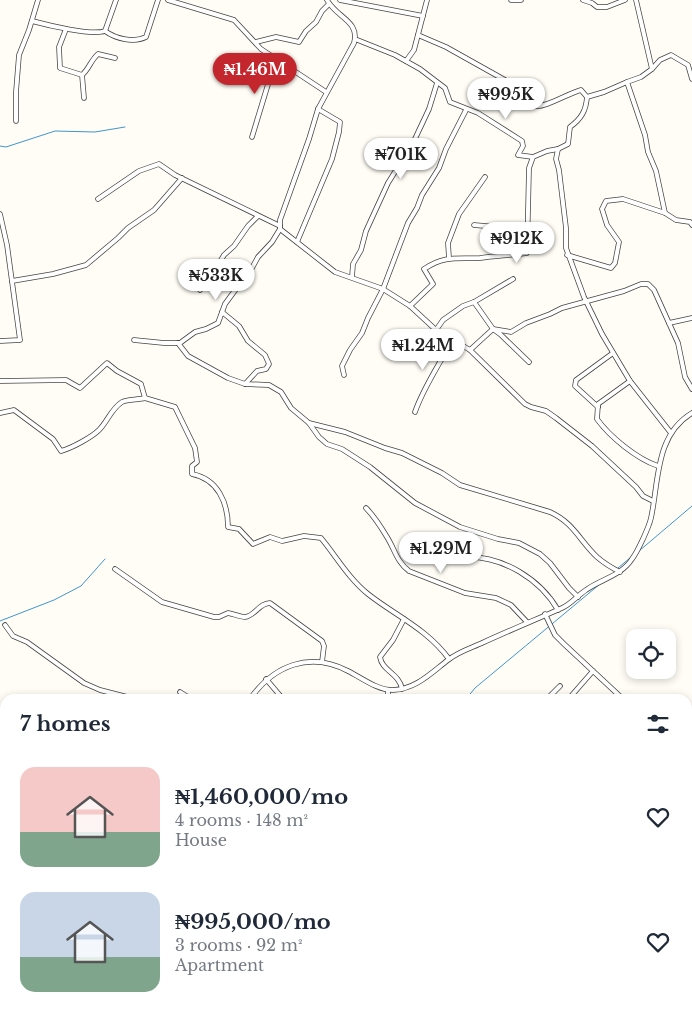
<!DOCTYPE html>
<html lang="en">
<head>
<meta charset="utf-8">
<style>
	:root { --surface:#fff; --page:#f2f2f3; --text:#1f2937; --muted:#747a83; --accent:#c4262e }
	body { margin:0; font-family:"Libre Baskerville",serif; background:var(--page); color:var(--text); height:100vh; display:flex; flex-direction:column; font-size:19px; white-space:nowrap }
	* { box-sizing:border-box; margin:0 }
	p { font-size:16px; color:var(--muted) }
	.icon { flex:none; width:28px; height:28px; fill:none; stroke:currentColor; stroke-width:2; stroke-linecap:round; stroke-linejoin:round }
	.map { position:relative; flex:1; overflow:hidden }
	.details { position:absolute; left:0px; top:694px; width:692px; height:321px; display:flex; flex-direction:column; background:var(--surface); border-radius:15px 15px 0 0; box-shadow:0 2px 8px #0003 }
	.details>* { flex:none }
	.buttons { position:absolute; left:626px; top:629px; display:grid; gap:10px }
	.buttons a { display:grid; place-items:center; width:50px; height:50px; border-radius:10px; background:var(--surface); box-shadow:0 2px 8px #0003; font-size:25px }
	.price { position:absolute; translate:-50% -42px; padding:0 11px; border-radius:18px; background:#fff; color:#222; font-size:16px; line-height:32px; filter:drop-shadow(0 1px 2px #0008) }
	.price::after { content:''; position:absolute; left:50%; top:30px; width:15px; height:11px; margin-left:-8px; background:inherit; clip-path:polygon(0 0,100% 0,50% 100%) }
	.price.on { background:var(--accent); color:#fff }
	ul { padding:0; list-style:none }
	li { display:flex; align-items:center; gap:15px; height:125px; padding:0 20px }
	li span { display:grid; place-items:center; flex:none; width:140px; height:100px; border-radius:15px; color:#555 }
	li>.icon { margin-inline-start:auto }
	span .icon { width:60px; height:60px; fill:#fffc; stroke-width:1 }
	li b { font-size:21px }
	h2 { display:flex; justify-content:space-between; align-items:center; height:60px; padding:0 20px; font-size:21px }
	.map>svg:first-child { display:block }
</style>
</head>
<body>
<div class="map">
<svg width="692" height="1014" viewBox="0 0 692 1014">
	<rect width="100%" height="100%" fill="#fffdf5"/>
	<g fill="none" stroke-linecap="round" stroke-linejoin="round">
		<g stroke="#3f96cf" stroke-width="1">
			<path d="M0,146L6,147L55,131L95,132L125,127"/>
			<path d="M639,551L692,506"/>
			<path d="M618,568L630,558"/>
			<path d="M0,621L54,600L81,586L105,559"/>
			<path d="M466,699L475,688L600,584"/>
			<path d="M202,1014L205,1010"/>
		</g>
		<defs>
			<g id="minor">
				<path d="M168,0L234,20L261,49L326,92"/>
				<path d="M327,0C337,18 360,21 354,43L318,109L309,139L280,220V229L335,272L383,289L410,306L436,330L470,350L525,404L531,407L546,411L556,418L592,446L636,487L643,496L653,501"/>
				<path d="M340,0L423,16"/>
				<path d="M511,0H521"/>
				<path d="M583,0L592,3L597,7H607L625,0"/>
				<path d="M636,0L652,69L641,77L627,82L645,135L648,152L656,171L665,213L676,220L690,222L692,225"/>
				<path d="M32,21C47,25 92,36 105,31L116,0"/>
				<path d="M66,29L59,47L60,68L82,75L84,98"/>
				<path d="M105,31C116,39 134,43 146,37L158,0"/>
				<path d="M418,35L446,47L505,80L535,106C545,108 569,93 581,90L587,97"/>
				<path d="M355,39L395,55L420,69L445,88L450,102L478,113L522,141L523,146L518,155L533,157"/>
				<path d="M256,42L276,37L299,42L306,31L316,22L322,11L329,4"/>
				<path d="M406,61L414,50L427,0"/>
				<path d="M652,69L660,60L671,55L688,65L692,79"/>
				<path d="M82,75C89,69 91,60 98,54L115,58"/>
				<path d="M627,82L604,92L587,97C586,111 581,119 570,127L568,144L558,149L556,159L559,170L566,228V248L584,297L602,334L630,381L671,433"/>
				<path d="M16,121V92L19,55L29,30L38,0"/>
				<path d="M252,137L276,58"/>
				<path d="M98,199L139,171L159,164L175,175L280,226"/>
				<path d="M0,214L7,245L20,340L0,341"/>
				<path d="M474,225L528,230"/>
				<path d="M297,242L332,159L339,132L340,122L318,109"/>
				<path d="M567,255L611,268L615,263L619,242L607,225L602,209L606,201L623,199L665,213"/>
				<path d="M449,258L448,243L459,214L485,177"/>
				<path d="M352,277L353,264L361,250L366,231L388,183L413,143L429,109L437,83"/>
				<path d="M12,281L53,274L86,265L118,238L128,228L154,210L182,178"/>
				<path d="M200,290L208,282L224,255L234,246L248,226L258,216"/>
				<path d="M474,302L493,329L500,334L529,362"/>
				<path d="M410,306L433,284L424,269C445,255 457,259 480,258C496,256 512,255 527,253L529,168L533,157L547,151L558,149"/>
				<path d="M222,312L239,326L248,341L265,355L269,364L266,369L257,371L245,384"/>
				<path d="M669,323L692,318"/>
				<path d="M436,330L443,320L463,306L474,302L513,279"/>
				<path d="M134,340L164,343H180L195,332L206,329L218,323L225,304L236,289L240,280L252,268L258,257L272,242L280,229"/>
				<path d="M178,343L188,356L228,378L245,384L269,385L281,392L291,408L309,423L319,437L327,444L342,449L370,467L415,503L460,527L498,539L519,543L540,554L550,563L569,588L578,597"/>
				<path d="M470,350L493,329L511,332L526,323L550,314L562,308L624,291L641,284H648L654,290L678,343L685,377L692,389"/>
				<path d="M344,375L342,366L350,350L362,333L368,318L383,289L408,223L417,208L422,195L439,168L446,149L466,110"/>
				<path d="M0,381L66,380L80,388L107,363L117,371L141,384L145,398L175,407L195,448L197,462L192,466V474C218,479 228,503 228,527L239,529L253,544L270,537L282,541L304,536L321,538C336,556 349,579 368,594C396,616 427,629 449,659"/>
				<path d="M630,381L598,404L597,419C610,437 637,459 658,466"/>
				<path d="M598,407L575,386L576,380L613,353"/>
				<path d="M415,412C424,386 440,364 452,340"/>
				<path d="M0,413L14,410L53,439L61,451C72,448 92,437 99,430C108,421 111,409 122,402C127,399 138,400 145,398"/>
				<path d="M309,423L345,432L385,448L402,453L442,473L460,485L550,512C574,523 579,540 597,557C604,563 612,568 620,572"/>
				<path d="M366,508C374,516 381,527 387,537C395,550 397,562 409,571L465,593L496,598L511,605L527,622"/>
				<path d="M468,557C504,557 540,579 558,610"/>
				<path d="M115,569L162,602L214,617H219L228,613C234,614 240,617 245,617C255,616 259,603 270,603L322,641L324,646L322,662"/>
				<path d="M545,614L555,635L564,644L623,699"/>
				<path d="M5,625L13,636L27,642L84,683L100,690L135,699"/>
				<path d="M266,679L283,699"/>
				<path d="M402,689C399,673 382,671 380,657L393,640L404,619"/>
				<path d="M388,690V699"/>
				<path d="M180,692L191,699"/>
				<path d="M250,699C274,665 310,651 348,671C362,678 377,690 393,690C416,689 431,673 448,660C458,652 471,648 482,643C508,631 535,620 562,608C571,604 577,596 586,590C601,579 621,576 632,559C638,551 649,527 651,518C659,481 655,435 692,413"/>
				<path d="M547,699L560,686"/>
				<path d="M570,699L572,695L593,671"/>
				<path d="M688,722L692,723"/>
				<path d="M688,774H692"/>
				<path d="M688,888H692"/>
				<path d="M0,949L5,951"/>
				<path d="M692,957V970"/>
				<path d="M0,963L5,956"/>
				<path d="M0,1004L5,1006"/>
				<path d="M19,1010L40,1014"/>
				<path d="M608,1010V1014"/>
			</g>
		</defs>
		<use href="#minor" stroke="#444" stroke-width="5.5"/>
		<use href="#minor" stroke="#fff" stroke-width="4"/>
	</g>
</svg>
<div class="buttons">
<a><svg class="icon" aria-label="locate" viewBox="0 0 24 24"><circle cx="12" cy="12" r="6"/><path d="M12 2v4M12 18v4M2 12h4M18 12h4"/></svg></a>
</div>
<b class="price on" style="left:255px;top:95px">₦1.46M</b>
<b class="price" style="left:506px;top:120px">₦995K</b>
<b class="price" style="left:401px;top:180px">₦701K</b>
<b class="price" style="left:517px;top:264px">₦912K</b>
<b class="price" style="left:216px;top:301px">₦533K</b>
<b class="price" style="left:423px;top:371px">₦1.24M</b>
<b class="price" style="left:441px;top:574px">₦1.29M</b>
<section class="details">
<h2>7 homes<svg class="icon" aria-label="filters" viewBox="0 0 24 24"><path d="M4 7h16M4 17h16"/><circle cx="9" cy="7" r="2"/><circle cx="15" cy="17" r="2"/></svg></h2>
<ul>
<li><span style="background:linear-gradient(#f6c9c9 65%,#7fa58c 0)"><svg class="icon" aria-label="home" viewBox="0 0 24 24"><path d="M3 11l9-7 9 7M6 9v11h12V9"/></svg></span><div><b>₦1,460,000/mo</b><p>4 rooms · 148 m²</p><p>House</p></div><svg class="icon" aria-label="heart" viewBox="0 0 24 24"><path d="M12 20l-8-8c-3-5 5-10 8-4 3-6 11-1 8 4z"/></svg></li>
<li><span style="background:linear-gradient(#c9d6e8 65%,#7fa58c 0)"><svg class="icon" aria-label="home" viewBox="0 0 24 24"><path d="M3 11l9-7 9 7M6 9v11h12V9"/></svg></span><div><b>₦995,000/mo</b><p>3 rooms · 92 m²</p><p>Apartment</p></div><svg class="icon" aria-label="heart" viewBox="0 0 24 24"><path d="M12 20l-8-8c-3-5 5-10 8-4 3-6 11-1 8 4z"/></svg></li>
</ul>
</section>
</div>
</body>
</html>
